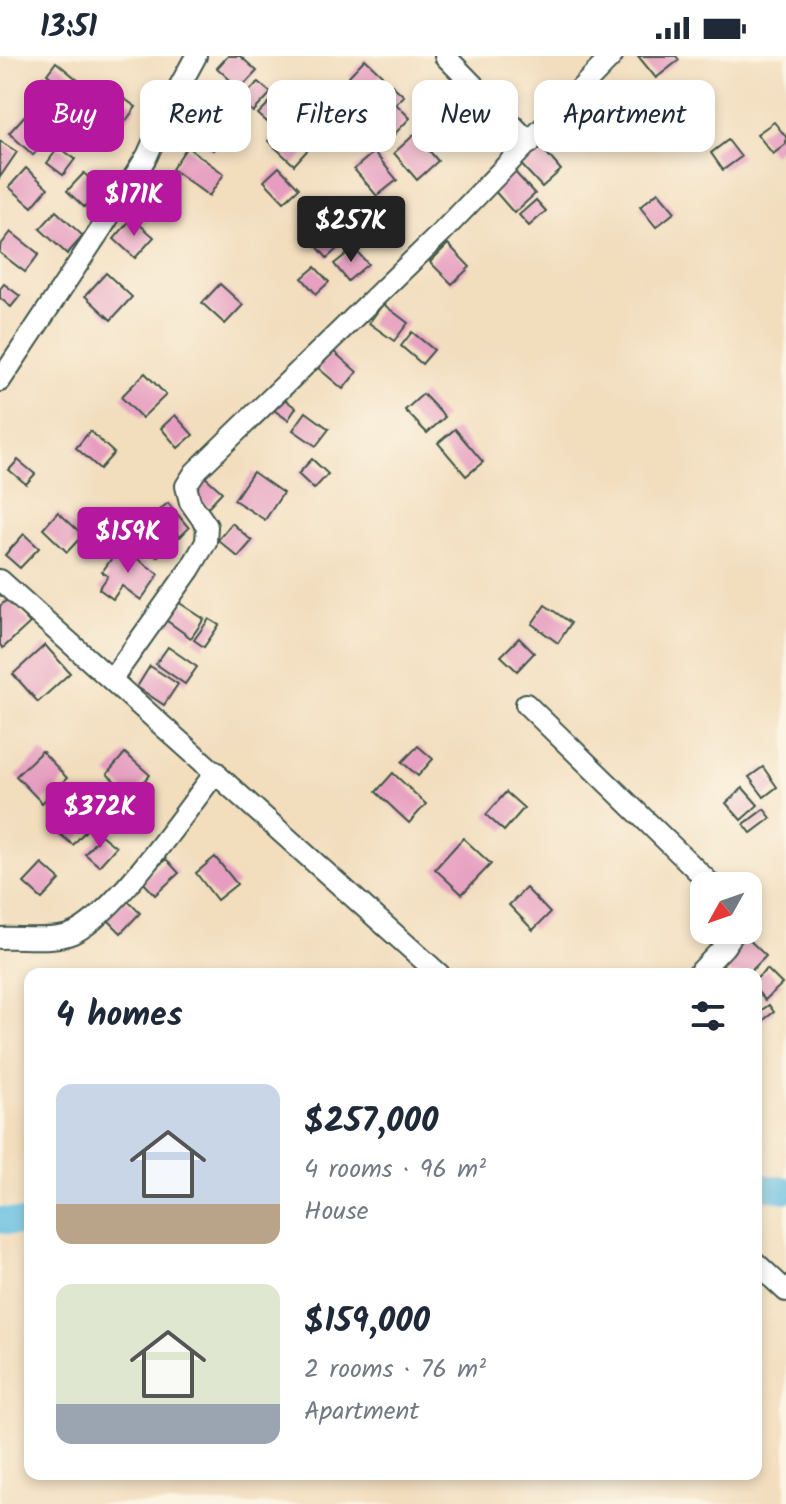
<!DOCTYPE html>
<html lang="en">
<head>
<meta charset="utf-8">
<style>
	:root { --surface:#fff; --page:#f2f2f3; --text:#1f2937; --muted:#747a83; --accent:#b5179e }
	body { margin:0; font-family:Kalam,sans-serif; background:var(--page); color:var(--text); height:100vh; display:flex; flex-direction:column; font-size:30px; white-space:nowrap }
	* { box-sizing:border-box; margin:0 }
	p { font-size:26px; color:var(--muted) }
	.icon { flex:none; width:44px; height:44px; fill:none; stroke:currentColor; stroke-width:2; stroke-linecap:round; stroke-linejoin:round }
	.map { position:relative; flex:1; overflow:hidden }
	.drawer { position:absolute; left:24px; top:912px; width:738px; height:512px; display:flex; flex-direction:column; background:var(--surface); border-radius:16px; box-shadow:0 4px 12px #0003 }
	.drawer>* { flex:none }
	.banner { position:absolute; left:24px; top:24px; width:738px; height:72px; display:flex; gap:16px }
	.needle { width:52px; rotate:230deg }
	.fabs { position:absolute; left:690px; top:816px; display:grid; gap:16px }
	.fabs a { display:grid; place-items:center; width:72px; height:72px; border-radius:16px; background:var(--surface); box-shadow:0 4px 12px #0003; font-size:40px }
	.price { position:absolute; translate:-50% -68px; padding:0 18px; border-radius:8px; background:var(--accent); color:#fff; font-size:26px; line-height:52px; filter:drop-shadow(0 2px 4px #0008) }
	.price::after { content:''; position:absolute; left:50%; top:48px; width:24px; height:18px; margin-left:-12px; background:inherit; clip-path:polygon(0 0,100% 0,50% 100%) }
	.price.selected { background:#222; color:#fff }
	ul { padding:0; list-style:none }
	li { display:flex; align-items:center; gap:24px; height:200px; padding:0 32px }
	li span { display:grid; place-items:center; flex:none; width:224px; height:160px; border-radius:16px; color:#555 }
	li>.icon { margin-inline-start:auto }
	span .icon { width:96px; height:96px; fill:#fffc; stroke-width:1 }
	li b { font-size:34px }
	h2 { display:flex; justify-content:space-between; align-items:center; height:96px; padding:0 32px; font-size:34px }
	.chip { padding:0 28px; border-radius:16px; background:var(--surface); box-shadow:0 4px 12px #0003; font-size:28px; line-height:72px }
	.chip.selected { background:var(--accent); color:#fff }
	.status { display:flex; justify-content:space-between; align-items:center; height:56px; padding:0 40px; background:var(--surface); direction:ltr }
	.status svg { height:22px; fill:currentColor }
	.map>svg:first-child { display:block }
</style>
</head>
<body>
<div class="status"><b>13:51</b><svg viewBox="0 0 49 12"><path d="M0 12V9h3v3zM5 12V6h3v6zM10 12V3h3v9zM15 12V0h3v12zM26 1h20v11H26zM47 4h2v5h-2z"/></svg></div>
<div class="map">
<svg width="786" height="1448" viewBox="0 0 786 1448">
	<rect width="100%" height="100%" fill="#fcf5e5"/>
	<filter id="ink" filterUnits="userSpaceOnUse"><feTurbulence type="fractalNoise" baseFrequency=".0125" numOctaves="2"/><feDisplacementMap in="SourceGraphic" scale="16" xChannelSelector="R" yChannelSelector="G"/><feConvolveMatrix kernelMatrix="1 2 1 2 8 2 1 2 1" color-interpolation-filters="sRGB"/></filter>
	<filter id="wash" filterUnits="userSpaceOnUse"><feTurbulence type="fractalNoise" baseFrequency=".006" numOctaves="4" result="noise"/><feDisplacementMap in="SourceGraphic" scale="32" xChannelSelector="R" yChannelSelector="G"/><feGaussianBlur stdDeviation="1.8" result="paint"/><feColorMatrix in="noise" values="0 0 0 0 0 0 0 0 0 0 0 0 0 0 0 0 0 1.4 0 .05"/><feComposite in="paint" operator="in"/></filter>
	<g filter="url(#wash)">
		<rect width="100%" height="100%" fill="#f2ddbd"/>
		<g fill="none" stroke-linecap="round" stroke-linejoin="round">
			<g stroke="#63bee1" stroke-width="26">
				<path d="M756,1130L786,1134"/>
				<path d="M0,1164L30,1168"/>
			</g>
		</g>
		<g id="blocks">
			<g fill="#e69dc0">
				<path d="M228,0H240L257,15L240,33L217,12Z"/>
				<path d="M638,0H676L679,4L656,22Z"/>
				<path d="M365,3L382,19L366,36L349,20Z"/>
				<path d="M56,6L79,25L70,37L47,18Z"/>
				<path d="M43,20L67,42L56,54L32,32Z"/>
				<path d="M258,26L271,37L253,56L241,44Z"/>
				<path d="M391,28L404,40L396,48L410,62L384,89L358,64Z"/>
				<path d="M109,32L136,51L121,71L94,52Z"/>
				<path d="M586,39L607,65L589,80L568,54Z"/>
				<path d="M79,44L91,53L78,69L66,60Z"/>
				<path d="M271,45L279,53L267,66L258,58Z"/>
				<path d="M187,48L215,65L201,88L174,72Z"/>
				<path d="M639,50L651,63L637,76L625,62Z"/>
				<path d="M28,56L52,78L33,99L9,77Z"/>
				<path d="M95,61L110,75L96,91L80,77Z"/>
				<path d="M287,64L313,88L294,109L268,85Z"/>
				<path d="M774,66L786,81V88L773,98L757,78Z"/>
				<path d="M217,72L225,77L213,94L205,88Z"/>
				<path d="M415,78L438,105L417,124L394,97Z"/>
				<path d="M728,84L741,101L723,114L711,97Z"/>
				<path d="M0,85L17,96L0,121Z"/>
				<path d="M538,87L561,114L542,131L518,105Z"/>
				<path d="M59,91L75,103L63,119L47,107Z"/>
				<path d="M187,91L224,118L209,140L172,113Z"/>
				<path d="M374,96L397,124L377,140L354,113Z"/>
				<path d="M279,111L299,132L284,146L264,125Z"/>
				<path d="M26,112L48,132L32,151L9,131Z"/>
				<path d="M513,114L535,138L514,157L493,133Z"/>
				<path d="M84,117L101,133L84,151L67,135Z"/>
				<path d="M658,136L675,156L656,171L640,151Z"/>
				<path d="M536,144L546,155L529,170L519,159Z"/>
				<path d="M56,155L83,180L67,198L40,173Z"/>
				<path d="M327,157L348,183L327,202L305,176Z"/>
				<path d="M132,162L154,181L135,202L114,183Z"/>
				<path d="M11,176L39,198L25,216L0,197V190Z"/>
				<path d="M448,188L470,211L452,228L430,206Z"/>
				<path d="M354,192L368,208L348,225L334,208Z"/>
				<path d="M315,211L329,226L316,238L302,222Z"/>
				<path d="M106,217L132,241L111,264L85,240Z"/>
				<path d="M4,228L20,240L11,251L0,242V233Z"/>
				<path d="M220,228L243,249L225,268L202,247Z"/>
				<path d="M383,248L408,267L394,285L369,267Z"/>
				<path d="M412,276L434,294L422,308L401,290Z"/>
				<path d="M333,295L357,316L343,333L318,312Z"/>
				<path d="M145,317L166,339L142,362L121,341Z"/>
				<path d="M423,338L445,361L427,377L405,354Z"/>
				<path d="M280,340L296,352L288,364L271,352Z"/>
				<path d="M306,356L329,373L316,390L293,374Z"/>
				<path d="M175,359L193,379L178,392L161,372Z"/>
				<path d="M455,373L483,406L466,420L438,387Z"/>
				<path d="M90,375L114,397L100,413L76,392Z"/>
				<path d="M312,403L328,418L314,433L298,418Z"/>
				<path d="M18,404L35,418L26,428L9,414Z"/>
				<path d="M253,416L283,437L265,464L234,444Z"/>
				<path d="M203,419L222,436L208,451L189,434Z"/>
				<path d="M168,447L189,472L180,481L158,455Z"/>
				<path d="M58,456L83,479L67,496L43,473Z"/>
				<path d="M152,456L177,480L157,501L132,477Z"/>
				<path d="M232,467L252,485L238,501L218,484Z"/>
				<path d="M24,478L39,492L20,512L5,499Z"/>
				<path d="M120,491L159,518L141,544L122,530L113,543L99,533L108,520L102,516Z"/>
				<path d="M8,543L30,567L3,592L0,589V550Z"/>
				<path d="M175,544L204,563L191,582L163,562Z"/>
				<path d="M545,549L571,567L558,587L532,568Z"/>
				<path d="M209,563L219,569L204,591L194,584Z"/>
				<path d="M519,582L534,597L517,615L501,600Z"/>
				<path d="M45,589L70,617L38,646L13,618Z"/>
				<path d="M168,591L197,611L185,628L156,608Z"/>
				<path d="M150,610L178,628L164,649L137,631Z"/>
				<path d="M418,690L433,703L418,720L402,706Z"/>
				<path d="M42,695L67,722L42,747L16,720Z"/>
				<path d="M125,697L150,719L131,740L107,718Z"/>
				<path d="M763,711L777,731L764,741L749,721Z"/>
				<path d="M393,717L426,748L409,767L376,736Z"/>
				<path d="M743,732L758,749L741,764L726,747Z"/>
				<path d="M506,736L524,752L504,775L486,759Z"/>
				<path d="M79,747L96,763L73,789L55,774Z"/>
				<path d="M764,753L771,762L751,777L744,768Z"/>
				<path d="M101,779L116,791L99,810L85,798Z"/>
				<path d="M463,782L491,808L462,838L435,813Z"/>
				<path d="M215,801L237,828L217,844L196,817Z"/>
				<path d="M166,803L179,817L155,839L142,825Z"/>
				<path d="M42,808L60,824L42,843L24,827Z"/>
				<path d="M526,832L550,857L533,874L509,849Z"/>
				<path d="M124,841L140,857L121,877L105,861Z"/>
				<path d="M743,878L766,900L748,918H732L717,903Z"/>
				<path d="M767,913L782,928L765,944L756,934V923Z"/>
				<path d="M769,949L774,956L758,968L756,958Z"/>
			</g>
		</g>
	</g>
	<g filter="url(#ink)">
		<use href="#blocks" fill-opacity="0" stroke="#3f5549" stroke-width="2"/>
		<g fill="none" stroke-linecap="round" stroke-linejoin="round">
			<defs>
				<g id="minor">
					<path d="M445,0L530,87"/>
					<path d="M0,325L103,170L147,100L171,46L196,0"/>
					<path d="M0,524L439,918"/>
					<path d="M112,623L190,513L206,486L207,470L190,446L186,430L195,416L442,176L612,0"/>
					<path d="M526,648L713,830"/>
					<path d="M0,882C21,881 48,885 68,879C110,867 186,754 216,716"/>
					<path d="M698,918L724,891L736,874"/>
					<path d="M756,1207L786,1235"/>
				</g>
			</defs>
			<use href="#minor" stroke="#3f5549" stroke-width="24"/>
			<use href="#minor" stroke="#fff" stroke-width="20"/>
		</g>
	</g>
</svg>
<div class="fabs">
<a><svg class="needle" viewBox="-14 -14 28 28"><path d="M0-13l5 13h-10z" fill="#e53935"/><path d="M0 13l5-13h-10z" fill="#747a83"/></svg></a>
</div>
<b class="price" style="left:134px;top:182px">$171K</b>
<b class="price selected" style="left:351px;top:208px">$257K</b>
<b class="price" style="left:128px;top:519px">$159K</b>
<b class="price" style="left:100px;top:794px">$372K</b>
<div class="banner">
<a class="chip selected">Buy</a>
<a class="chip">Rent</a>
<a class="chip">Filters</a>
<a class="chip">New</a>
<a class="chip">Apartment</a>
</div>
<section class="drawer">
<h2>4 homes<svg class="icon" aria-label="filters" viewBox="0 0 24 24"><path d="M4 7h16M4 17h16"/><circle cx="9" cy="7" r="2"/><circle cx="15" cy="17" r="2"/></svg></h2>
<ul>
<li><span style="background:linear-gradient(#c9d6e8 75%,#b9a48a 0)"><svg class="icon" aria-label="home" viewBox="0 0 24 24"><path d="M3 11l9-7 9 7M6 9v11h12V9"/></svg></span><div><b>$257,000</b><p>4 rooms · 96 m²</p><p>House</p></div></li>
<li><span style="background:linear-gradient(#dfe7d0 75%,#9aa5b1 0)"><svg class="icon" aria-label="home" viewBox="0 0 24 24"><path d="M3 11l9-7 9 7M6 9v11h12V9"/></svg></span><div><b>$159,000</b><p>2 rooms · 76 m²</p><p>Apartment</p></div></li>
</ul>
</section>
</div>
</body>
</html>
